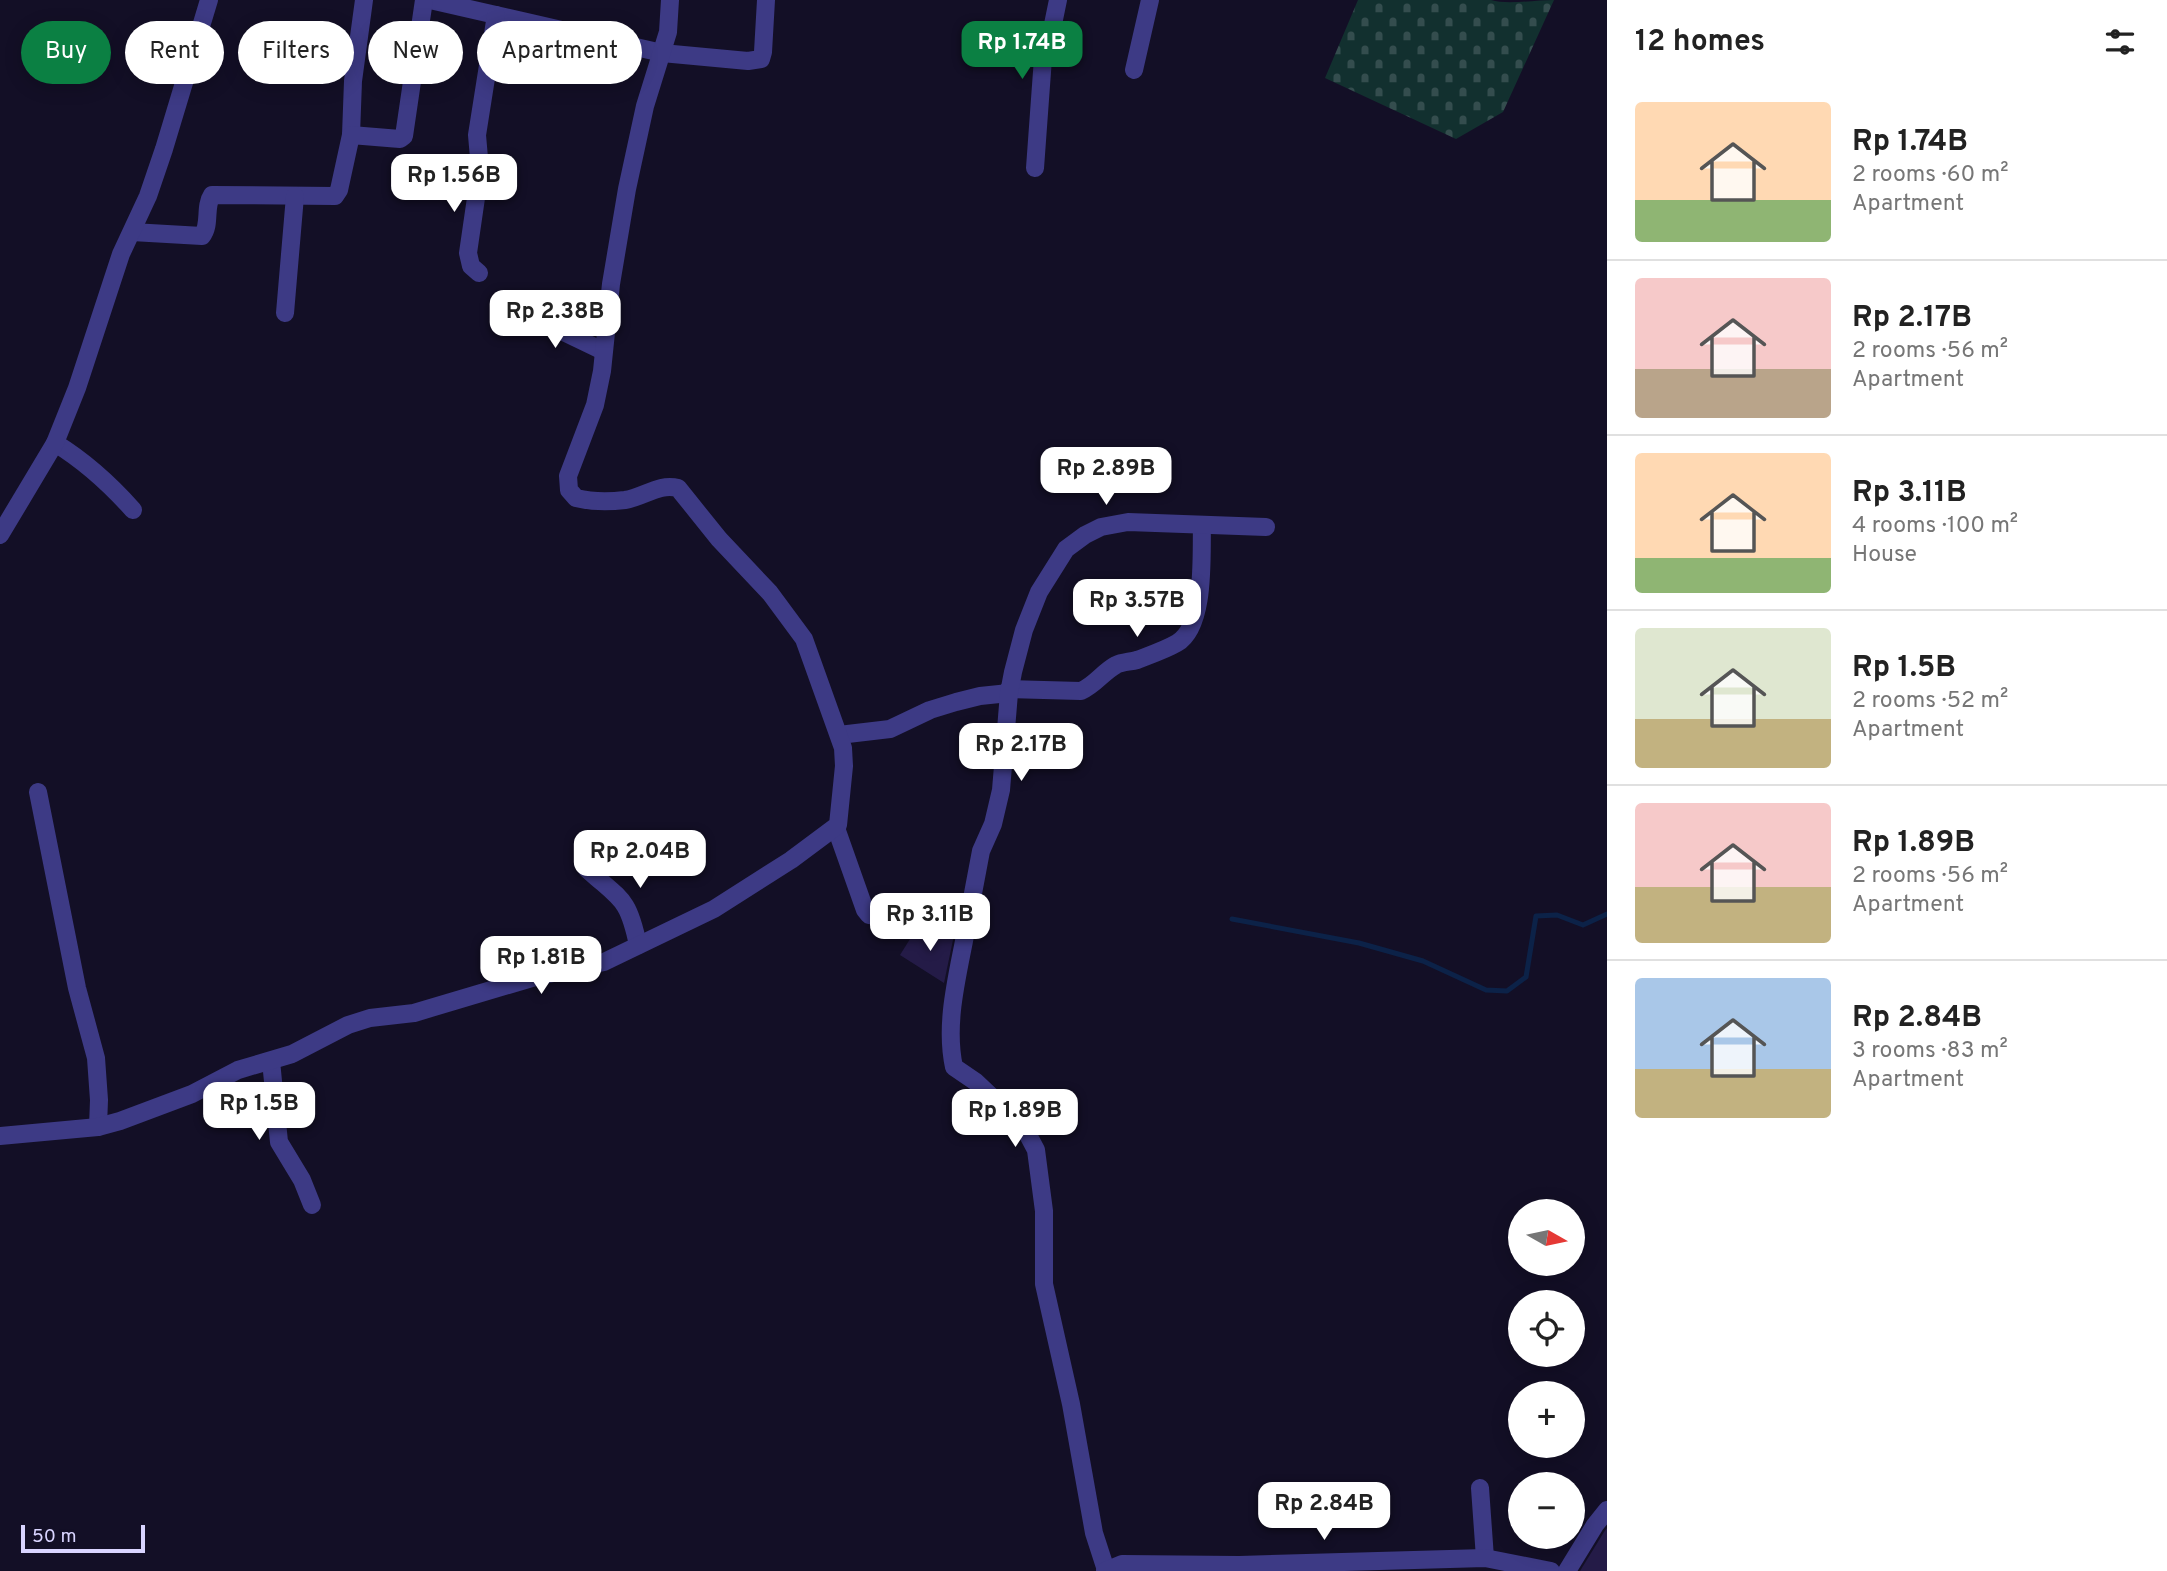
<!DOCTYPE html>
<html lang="en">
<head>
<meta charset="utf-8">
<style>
	:root { --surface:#fff; --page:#f6f6f6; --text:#222; --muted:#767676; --line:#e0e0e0; --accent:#0b8043 }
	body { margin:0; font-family:Overpass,sans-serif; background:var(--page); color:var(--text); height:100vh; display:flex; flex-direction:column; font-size:26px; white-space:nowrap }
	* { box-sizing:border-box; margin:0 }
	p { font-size:23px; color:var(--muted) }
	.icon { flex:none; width:38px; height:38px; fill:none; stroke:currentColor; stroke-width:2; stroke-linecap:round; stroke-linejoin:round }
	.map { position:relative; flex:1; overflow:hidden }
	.side { display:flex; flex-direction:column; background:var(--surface); width:560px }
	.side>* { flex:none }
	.hud { position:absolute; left:21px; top:21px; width:665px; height:63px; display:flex; gap:14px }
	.needle { width:46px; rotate:99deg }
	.fabs { position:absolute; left:1508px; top:1199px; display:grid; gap:14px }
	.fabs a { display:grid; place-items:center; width:77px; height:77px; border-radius:50%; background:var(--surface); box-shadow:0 4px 18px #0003; font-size:35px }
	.scale { position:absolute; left:21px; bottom:18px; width:124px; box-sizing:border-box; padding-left:7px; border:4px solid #d9d4ff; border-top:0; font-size:19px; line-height:24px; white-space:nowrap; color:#d9d4ff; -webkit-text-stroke:5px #130f26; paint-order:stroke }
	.price { position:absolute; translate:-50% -60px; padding:0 16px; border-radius:14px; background:#fff; color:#222; font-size:23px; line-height:46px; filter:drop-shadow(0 2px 4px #0008) }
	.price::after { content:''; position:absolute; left:50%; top:42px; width:21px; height:16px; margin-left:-10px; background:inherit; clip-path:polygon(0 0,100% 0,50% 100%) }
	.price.active { background:var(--accent); color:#fff }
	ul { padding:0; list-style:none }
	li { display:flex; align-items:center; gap:21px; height:175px; padding:0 28px }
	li+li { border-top:2px solid var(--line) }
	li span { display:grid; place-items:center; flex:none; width:196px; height:140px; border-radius:7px; color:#555 }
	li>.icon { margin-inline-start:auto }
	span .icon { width:84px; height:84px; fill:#fffc; stroke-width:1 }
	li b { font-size:30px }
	h2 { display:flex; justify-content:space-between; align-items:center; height:84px; padding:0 28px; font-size:30px }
	.chip { padding:0 24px; border-radius:32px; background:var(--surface); box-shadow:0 4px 18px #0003; font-size:24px; line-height:63px }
	.chip.active { background:var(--accent); color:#fff }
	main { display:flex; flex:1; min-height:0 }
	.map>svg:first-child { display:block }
</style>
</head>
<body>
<main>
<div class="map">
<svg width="1607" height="1571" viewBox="0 0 1607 1571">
	<defs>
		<pattern id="cemetery-stones" width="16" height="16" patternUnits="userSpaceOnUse" patternTransform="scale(1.75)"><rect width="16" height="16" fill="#12302f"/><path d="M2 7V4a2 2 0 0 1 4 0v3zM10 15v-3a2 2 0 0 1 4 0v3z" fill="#344d4e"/></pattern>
	</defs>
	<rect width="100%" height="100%" fill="#130f26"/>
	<path fill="url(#cemetery-stones)" d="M1358,0H1491C1506,5 1536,0 1554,0L1503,112L1456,139L1325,78Z"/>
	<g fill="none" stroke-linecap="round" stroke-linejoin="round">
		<path stroke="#0c2248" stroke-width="5" d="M1232,919L1359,943L1423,961L1486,990L1507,991L1526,977L1536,916L1557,915L1583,925L1607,914"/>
	</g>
	<g fill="#241b47">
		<path d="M915,931L923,932L930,936L932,933L954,935L944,983L900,955Z"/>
		<path d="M1607,1528V1571H1580L1604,1532Z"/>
	</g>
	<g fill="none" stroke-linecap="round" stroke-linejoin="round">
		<g stroke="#3d3a85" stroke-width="18">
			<path d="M430,0L662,53L748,61L761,59L763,52L766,0"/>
			<path d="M1134,70L1150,0"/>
			<path d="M351,135L353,81L364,0"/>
			<path d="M1035,168L1043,58L1051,34L1058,0"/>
			<path d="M132,232L202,236C211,225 204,207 212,195L335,196L339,190L351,135L400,139L404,136L424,0"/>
			<path d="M479,273L471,266L468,253L477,191L479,158L477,135L496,15"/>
			<path d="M285,313L295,196"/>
			<path d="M524,313L603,351"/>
			<path d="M55,443C86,462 109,483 133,510"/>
			<path d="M0,535L55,443L77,388L121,254L148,196L164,149L209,0"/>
			<path d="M1009,689L1081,691C1095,685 1103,672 1116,665C1122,662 1130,662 1137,660C1150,655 1165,650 1177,643C1206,626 1201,555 1202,525"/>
			<path d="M839,735L890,729L930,710L956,702L980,696L1009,693"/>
			<path d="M38,792L77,988L96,1058L99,1100L98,1127"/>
			<path d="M836,828L865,910L869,915L967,925C959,971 944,1021 954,1067L976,1082L1011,1115L1027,1133L1036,1150L1044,1211V1284L1071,1404L1094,1533L1106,1570"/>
			<path d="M584,850L583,862L587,869C621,900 628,897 638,945"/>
			<path d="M967,925L981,851L993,824L1001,790L1009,693L1013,672L1024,630L1039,592L1066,549L1085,535L1101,527L1128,522L1266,527"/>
			<path d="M271,1061L279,1142L302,1180L312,1205"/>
			<path d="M0,1136L98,1127L120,1121L192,1094L238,1070L292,1054L348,1025L370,1018L414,1013L535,977L604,962L714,909L791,860L838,825L844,766L843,748L804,639L770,593L719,539L678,488C659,483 644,497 625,500C609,502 592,502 576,498L569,490L568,476L595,405L602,371L611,284L627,189L645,106L668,32L670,0"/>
			<path d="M1480,1488L1485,1558"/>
			<path d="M1105,1571L1122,1564L1239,1565L1485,1558L1551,1571"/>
			<path d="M1567,1571L1595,1525L1607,1510"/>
		</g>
	</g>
</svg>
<div class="fabs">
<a><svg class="needle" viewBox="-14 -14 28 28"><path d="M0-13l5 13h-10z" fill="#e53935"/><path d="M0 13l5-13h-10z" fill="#767676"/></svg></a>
<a><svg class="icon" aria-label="locate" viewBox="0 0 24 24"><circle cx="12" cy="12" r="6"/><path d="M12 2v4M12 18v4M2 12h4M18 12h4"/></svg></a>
<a>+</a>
<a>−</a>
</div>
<div class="scale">50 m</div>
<b class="price active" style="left:1022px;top:81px">Rp 1.74B</b>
<b class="price" style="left:454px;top:214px">Rp 1.56B</b>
<b class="price" style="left:555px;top:350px">Rp 2.38B</b>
<b class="price" style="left:1106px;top:507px">Rp 2.89B</b>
<b class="price" style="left:1137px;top:639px">Rp 3.57B</b>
<b class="price" style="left:1021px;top:783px">Rp 2.17B</b>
<b class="price" style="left:640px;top:890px">Rp 2.04B</b>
<b class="price" style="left:930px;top:953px">Rp 3.11B</b>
<b class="price" style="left:541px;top:996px">Rp 1.81B</b>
<b class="price" style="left:259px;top:1142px">Rp 1.5B</b>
<b class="price" style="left:1015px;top:1149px">Rp 1.89B</b>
<b class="price" style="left:1324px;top:1542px">Rp 2.84B</b>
<div class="hud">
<a class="chip active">Buy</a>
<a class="chip">Rent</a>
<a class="chip">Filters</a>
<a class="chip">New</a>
<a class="chip">Apartment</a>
</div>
</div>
<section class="side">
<h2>12 homes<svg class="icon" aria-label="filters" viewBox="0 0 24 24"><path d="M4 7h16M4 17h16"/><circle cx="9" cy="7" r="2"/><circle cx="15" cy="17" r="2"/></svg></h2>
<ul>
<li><span style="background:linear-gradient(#ffd9b3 70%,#8fb573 0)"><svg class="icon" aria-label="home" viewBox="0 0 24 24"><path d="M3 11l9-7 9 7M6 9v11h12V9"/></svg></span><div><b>Rp 1.74B</b><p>2 rooms · 60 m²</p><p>Apartment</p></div></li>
<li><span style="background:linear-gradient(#f6c9c9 65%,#b9a48a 0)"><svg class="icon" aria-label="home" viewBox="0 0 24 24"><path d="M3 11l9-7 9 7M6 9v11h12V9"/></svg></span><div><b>Rp 2.17B</b><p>2 rooms · 56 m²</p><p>Apartment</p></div></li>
<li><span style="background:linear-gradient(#ffd9b3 75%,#8fb573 0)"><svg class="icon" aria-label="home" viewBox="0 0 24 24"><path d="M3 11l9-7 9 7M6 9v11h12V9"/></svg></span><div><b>Rp 3.11B</b><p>4 rooms · 100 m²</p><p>House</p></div></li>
<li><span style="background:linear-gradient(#dfe7d0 65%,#c2b280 0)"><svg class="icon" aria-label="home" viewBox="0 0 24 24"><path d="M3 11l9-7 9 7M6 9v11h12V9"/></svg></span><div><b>Rp 1.5B</b><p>2 rooms · 52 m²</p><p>Apartment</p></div></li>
<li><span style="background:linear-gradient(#f6c9c9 60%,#c2b280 0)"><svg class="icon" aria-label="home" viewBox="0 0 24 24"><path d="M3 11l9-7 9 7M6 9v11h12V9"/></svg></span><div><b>Rp 1.89B</b><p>2 rooms · 56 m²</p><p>Apartment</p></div></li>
<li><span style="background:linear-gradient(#a9c7e8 65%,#c2b280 0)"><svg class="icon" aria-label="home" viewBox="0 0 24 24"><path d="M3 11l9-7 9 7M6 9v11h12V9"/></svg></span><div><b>Rp 2.84B</b><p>3 rooms · 83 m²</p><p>Apartment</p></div></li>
</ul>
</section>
</main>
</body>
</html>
